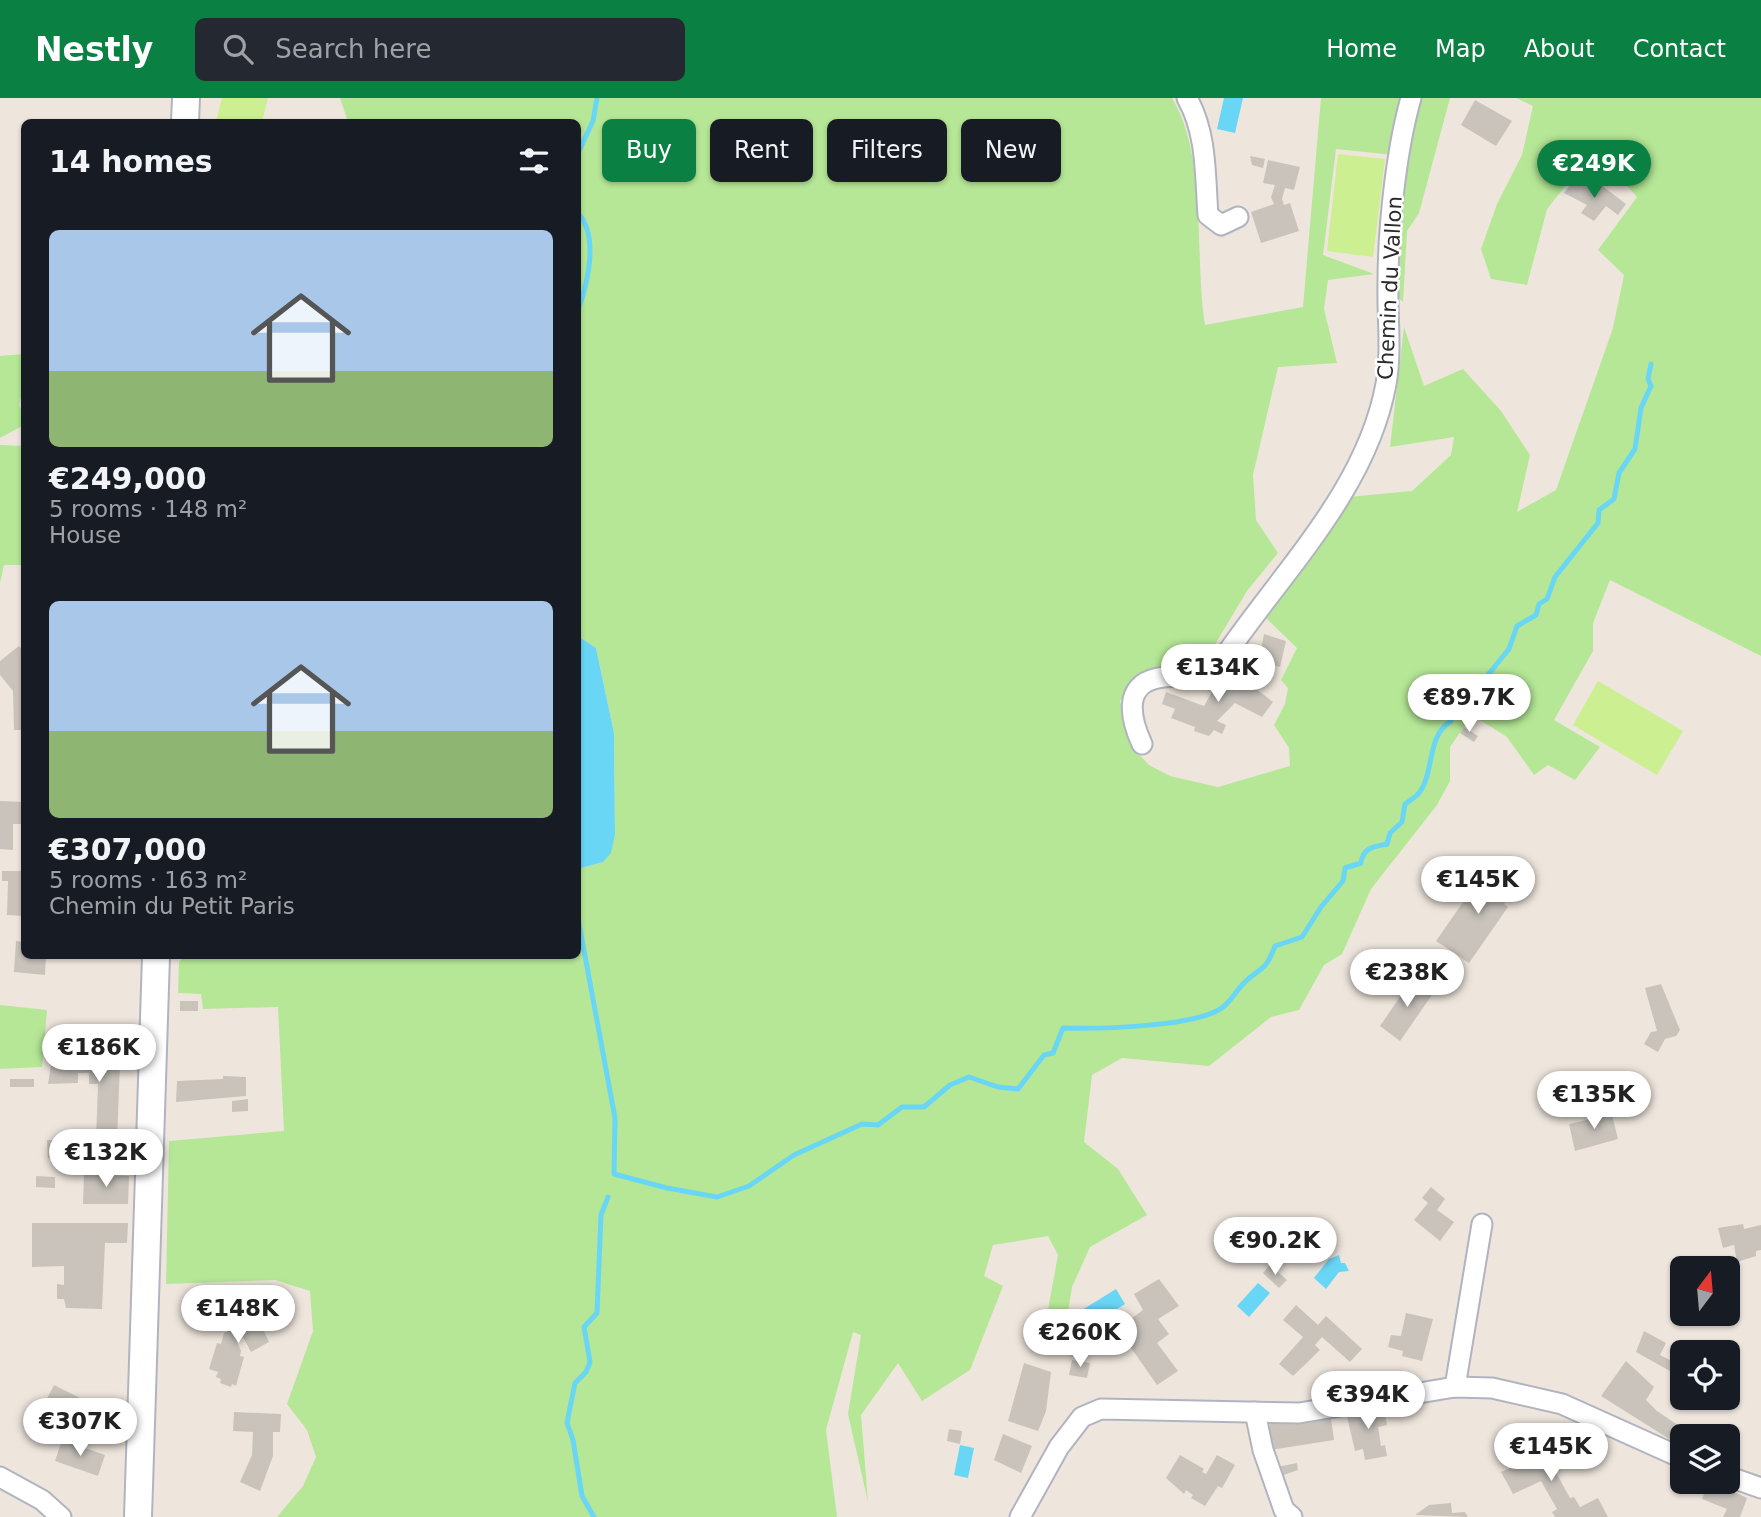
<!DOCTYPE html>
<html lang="en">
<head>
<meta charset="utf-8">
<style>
	:root { --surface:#171b24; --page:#242831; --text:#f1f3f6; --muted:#9ea1a6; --accent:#0b8043 }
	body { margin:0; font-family:"DejaVu Sans",sans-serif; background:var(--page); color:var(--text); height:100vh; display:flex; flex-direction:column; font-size:26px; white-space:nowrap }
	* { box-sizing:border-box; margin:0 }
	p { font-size:23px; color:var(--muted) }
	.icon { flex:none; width:38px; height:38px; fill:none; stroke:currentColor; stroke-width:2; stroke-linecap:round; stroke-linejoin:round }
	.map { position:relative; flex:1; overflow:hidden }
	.side { position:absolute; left:21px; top:21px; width:560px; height:840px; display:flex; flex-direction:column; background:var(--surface); border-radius:10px; box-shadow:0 2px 5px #0004 }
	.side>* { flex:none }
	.guide { position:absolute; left:602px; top:21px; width:665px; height:63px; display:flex; gap:14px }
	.needle { width:46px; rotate:16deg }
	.buttons { position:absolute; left:1670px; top:1158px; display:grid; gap:14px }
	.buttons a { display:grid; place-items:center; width:70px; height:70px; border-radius:10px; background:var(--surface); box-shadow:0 2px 5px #0004; font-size:35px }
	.price { position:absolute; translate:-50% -60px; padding:0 16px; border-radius:24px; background:#fff; color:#222; font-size:23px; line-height:46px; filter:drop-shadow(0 2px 4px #0008) }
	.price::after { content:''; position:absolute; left:50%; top:42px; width:21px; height:16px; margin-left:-10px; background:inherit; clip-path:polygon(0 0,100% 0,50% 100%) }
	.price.selected { background:var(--accent); color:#fff }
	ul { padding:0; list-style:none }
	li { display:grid; align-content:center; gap:14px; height:371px; padding:0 28px }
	li span { display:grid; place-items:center; height:217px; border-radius:10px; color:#555 }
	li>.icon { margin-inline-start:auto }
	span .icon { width:126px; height:126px; fill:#fffc; stroke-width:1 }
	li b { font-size:30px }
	h2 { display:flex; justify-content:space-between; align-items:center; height:84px; padding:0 28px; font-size:30px }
	.tag { padding:0 24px; border-radius:10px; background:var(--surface); box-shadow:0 2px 5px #0004; font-size:24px; line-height:63px }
	.tag.selected { background:var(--accent); color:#fff }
	header { display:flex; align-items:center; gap:42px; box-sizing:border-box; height:98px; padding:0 35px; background:var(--accent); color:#fff }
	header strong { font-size:33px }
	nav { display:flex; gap:38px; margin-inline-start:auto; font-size:24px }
	.search { width:490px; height:63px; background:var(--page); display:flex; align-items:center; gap:18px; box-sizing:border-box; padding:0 24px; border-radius:10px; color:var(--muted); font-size:26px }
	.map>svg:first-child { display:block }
</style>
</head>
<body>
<header>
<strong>Nestly</strong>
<div class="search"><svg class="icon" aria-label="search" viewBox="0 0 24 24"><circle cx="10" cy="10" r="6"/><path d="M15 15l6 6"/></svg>Search here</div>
<nav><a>Home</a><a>Map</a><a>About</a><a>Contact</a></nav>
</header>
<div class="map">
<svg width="1761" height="1419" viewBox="0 0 1761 1419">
	<rect width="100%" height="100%" fill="#eee6dd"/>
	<g fill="#b5e796">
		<path d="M340,0H1172C1208,59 1194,160 1205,227L1303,209L1321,0H1450L1419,115L1407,133L1403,204L1392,194L1403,58L1336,51L1323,157L1374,176L1328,182L1324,211L1337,265L1278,269L1253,377L1256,422L1278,455L1247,493L1208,558L1148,575L1120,603L1132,649L1149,667L1170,678L1218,689L1290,668L1289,650L1274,627L1285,606L1288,590L1281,582L1297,550L1265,519L1349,399L1412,393L1451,357L1454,339L1390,349L1404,229L1424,288L1463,271L1501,313L1530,357L1517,414L1556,392L1613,230L1624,177L1598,152L1637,99L1613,72L1582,67L1547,111L1527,187L1491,181L1481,151L1497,106L1522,57L1533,8L1516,0H1761V558L1610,482L1593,525V553L1554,622L1600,649L1575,682L1548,667L1534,677L1507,639L1472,617L1450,649V683L1437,707L1371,791L1342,856L1324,867L1299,912L1271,919L1209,968L1122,960L1092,977L1084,1044L1118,1071L1147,1117L1090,1149L1072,1189L1063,1245L1087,1261L1041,1250L1058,1157L1048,1138L993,1147L984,1178L1003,1188L970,1272L922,1303L898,1265L861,1317L868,1404L848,1316L861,1237L853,1234L826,1332L837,1419H277L303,1388L316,1359L307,1332L287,1306L313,1233L310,1193L275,1182L166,1186L169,1043L284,1033L278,909L203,911L201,896L178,895L179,864L184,858H578V771L603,764L615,736L614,635L596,550L578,538V24H348Z"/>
		<path d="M24,256V288L19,307L24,317V327L0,340V258Z"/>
		<path d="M0,347L24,348V467H4L0,485Z"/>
		<path d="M0,907L47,912L42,969L0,971Z"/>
	</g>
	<g fill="#cbef91">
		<path d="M222,0H268L262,24H216Z"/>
		<path d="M1338,56L1385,61L1373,159L1327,153Z"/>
		<path d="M1598,583L1683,633L1657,677L1573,627Z"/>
	</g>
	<g fill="#6ad6f5">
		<path d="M1224,0H1243L1235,35L1217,31Z"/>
		<path d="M578,538L596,550L614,635L615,736L611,755L603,764L578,771Z"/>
		<path d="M1339,1157L1341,1165H1345L1349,1173L1339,1174L1326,1191L1314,1180L1329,1161Z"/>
		<path d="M1258,1185L1270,1195L1249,1219L1237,1208Z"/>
		<path d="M1116,1191L1125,1206L1092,1227L1082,1212Z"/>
		<path d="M960,1347L974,1350L968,1380L954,1377Z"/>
	</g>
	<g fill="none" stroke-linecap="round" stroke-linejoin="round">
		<g stroke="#6ad6f5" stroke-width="5">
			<path d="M578,55L593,23L597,0"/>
			<path d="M578,115C599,138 588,185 578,212"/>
			<path d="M1464,606L1509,551L1517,528L1536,517L1539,506L1547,501L1555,479L1598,425L1599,412L1614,401L1619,375L1635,351L1641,310L1651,288L1648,281L1651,266"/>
			<path d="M578,820L615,1020L614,1076L667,1090L717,1099L749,1088L794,1057L862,1026L878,1027L902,1009H924L950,987L969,979L998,989L1018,991L1044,957L1053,955L1063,930C1097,931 1198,929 1223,909C1232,902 1237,891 1245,884C1263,867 1265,874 1275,848L1302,839L1321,809L1343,783L1345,770L1361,765C1363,749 1374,749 1387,746L1390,735L1402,724L1405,706C1409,703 1416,699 1419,695C1435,674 1426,638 1451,623"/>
			<path d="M594,1419L582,1398L573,1342L567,1325L575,1285L586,1274L590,1264L584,1229L597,1215L601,1117L608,1099"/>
		</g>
	</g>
	<g fill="#c9c3bc">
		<path d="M1475,2L1512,23L1496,48L1461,27Z"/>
		<path d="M1250,58L1265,61L1263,70L1252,67Z"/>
		<path d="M1268,62L1300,69L1294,92L1285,90L1282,101L1284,107L1290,105L1299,133L1261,145L1251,114L1274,106L1271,99L1275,87L1263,85Z"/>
		<path d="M1575,80L1595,95L1601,87L1626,106L1618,117L1606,108L1594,123L1581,115L1587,107L1564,95Z"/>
		<path d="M1264,536L1286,543L1280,569L1259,563Z"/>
		<path d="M19,548L24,555V632H14L13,593L0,577V563Z"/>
		<path d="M1227,568L1273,604L1262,619L1235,605L1217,623L1226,627L1222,636L1214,632L1209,638L1194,633L1195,629L1171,620L1175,611L1162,606L1166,594L1204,608Z"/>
		<path d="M1464,629L1478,638L1474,644L1460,635Z"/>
		<path d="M0,703L24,704V726H13V752L0,751Z"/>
		<path d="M1492,770L1518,787L1504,806L1508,809L1469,865L1436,843L1475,787L1479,789Z"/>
		<path d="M2,773H24V818L7,817L8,783H2Z"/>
		<path d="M16,843L24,844V858H46L45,877L14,874Z"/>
		<path d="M1413,880L1434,894L1400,943L1380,928Z"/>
		<path d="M1661,886L1680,932L1676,938L1665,941L1658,954L1644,946L1651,934L1657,933L1645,890Z"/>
		<rect x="180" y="903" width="18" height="10"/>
		<path d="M99,937L121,938L117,1043L96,1042L98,986H89V975H78V985L48,986L51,966H98Z"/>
		<path d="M223,978L246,979V998L176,1004L177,983L223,981Z"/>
		<rect x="10" y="981" width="24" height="8"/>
		<path d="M248,1001V1013L232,1014V1003Z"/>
		<path d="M1611,1013L1618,1041L1575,1053L1569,1026L1592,1021L1591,1017Z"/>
		<path d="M47,1042H96V1060H48Z"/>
		<path d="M84,1076L129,1078L128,1106H83Z"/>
		<path d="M36,1078L55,1079V1090L36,1089Z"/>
		<path d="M1431,1089L1445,1101L1437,1112L1454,1124L1440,1143L1414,1122L1428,1105L1422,1100Z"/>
		<path d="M32,1125H128L127,1145H105L102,1211L66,1210L64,1201H57V1186L64,1187V1168L32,1169Z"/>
		<path d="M1743,1126L1744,1131L1761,1127V1152L1756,1153V1158L1737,1164L1734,1147L1723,1150L1718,1130Z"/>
		<path d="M1270,1167L1287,1182L1279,1190L1263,1175Z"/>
		<path d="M1159,1181L1179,1208L1158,1221L1169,1236L1157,1245L1178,1273L1157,1287L1127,1244L1134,1239L1125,1225L1143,1212L1134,1196Z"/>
		<path d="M257,1206L266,1222L260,1225L269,1244L251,1254L243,1239L237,1243L241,1253L240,1258L244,1259L236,1288L232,1286L231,1289L220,1285L221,1281L216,1279L218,1274L209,1271L217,1245L221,1246L224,1235L230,1232L228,1227L239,1221L237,1215Z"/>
		<path d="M1296,1207L1318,1227L1326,1218L1362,1251L1350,1264L1322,1239L1315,1247L1320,1252L1293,1278L1279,1266L1303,1239L1283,1222Z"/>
		<path d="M1406,1215L1433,1221L1422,1263L1402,1258L1403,1253L1388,1249L1391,1237L1401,1238Z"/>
		<path d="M1644,1233L1666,1245L1660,1257L1674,1264L1670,1273L1636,1254Z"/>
		<path d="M1072,1262L1090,1265L1087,1280L1069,1277Z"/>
		<path d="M1626,1263L1654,1289L1646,1302L1657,1313L1691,1336L1682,1339V1349L1601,1298Z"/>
		<path d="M1024,1265L1051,1274L1046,1313L1038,1333L1008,1323Z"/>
		<path d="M54,1287L80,1300L59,1338L34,1326Z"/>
		<path d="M1383,1306L1387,1327L1378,1329L1381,1348L1385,1347L1387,1358L1365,1362L1363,1351L1355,1353L1346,1314Z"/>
		<path d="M234,1314L281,1316L280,1334H273V1358L260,1393L240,1384L252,1357L253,1334L233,1333Z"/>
		<path d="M1322,1319V1322L1331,1321L1334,1342L1270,1352L1266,1343L1271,1321Z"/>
		<path d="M949,1331L962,1333L960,1346L947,1343Z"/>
		<path d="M1003,1336L1032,1348L1021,1375L994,1362Z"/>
		<path d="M62,1342L105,1357L98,1378L55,1363Z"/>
		<path d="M1562,1343L1572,1362L1554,1371L1570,1400L1574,1399L1580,1409L1598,1400L1608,1419H1555L1552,1414L1557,1411L1541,1383L1513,1396L1501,1374L1515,1368L1513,1362L1520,1360L1522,1364L1531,1360L1536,1370L1547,1366L1541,1353Z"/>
		<path d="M1180,1357L1204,1371L1202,1374L1206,1376L1217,1357L1235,1367L1222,1390L1218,1388L1205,1408L1191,1400L1193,1397L1186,1392L1184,1396L1166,1380Z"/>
		<path d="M1297,1365L1298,1372L1281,1378L1277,1369Z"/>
		<path d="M1709,1384L1738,1387L1734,1394L1747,1400L1740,1419H1723L1727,1411L1702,1401Z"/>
		<path d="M1451,1405L1452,1415L1465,1414L1468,1419L1415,1417L1429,1407Z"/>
	</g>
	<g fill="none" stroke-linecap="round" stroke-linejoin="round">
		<defs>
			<g id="minor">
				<path d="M1187,0C1207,35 1205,77 1208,117L1221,127L1238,119"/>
				<path d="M1142,646C1131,622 1122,587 1158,580C1172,577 1189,580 1201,575C1212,571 1219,563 1227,555C1285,471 1367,390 1386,286C1392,252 1387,220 1388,185C1388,130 1396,53 1411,0"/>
				<path d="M1455,1289L1482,1126"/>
				<path d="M1255,1314L1263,1352L1284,1412L1292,1419"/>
				<path d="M1727,1378L1761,1390"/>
				<path d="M0,1379L42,1402L61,1419"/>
				<path d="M1020,1419L1059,1349L1082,1319L1101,1311L1299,1315L1455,1289L1492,1290L1562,1306L1682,1360"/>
			</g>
			<g id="secondary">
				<path d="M185,24L186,0"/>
				<path d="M138,1419L156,858"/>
			</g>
		</defs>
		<use href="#minor" stroke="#b1b4c0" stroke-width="23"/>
		<use href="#secondary" stroke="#b1b4c0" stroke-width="30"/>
		<use href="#minor" stroke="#fff" stroke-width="19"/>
		<use href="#secondary" stroke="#fff" stroke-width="26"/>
	</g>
	<g text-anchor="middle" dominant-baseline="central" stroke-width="5" stroke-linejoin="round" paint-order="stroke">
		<g font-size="21" fill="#2b2b2b" stroke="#fff">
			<text transform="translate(1390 190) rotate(-87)">Chemin du Vallon</text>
		</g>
	</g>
</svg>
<div class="buttons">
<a><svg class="needle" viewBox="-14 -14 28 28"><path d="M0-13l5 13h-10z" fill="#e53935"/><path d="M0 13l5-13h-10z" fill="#9ea1a6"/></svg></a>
<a><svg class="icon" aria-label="locate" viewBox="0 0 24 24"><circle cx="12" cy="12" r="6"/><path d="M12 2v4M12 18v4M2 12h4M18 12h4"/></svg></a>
<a><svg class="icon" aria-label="layers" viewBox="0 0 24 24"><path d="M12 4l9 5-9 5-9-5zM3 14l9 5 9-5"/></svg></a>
</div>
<b class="price selected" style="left:1594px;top:102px">€249K</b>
<b class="price" style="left:1218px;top:606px">€134K</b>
<b class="price" style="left:1469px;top:636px">€89.7K</b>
<b class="price" style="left:1478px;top:818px">€145K</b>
<b class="price" style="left:1407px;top:911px">€238K</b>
<b class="price" style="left:99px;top:986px">€186K</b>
<b class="price" style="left:1594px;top:1033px">€135K</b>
<b class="price" style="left:106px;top:1091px">€132K</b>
<b class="price" style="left:1275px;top:1179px">€90.2K</b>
<b class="price" style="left:238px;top:1247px">€148K</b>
<b class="price" style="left:1080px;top:1271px">€260K</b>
<b class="price" style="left:1368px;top:1333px">€394K</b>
<b class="price" style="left:80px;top:1360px">€307K</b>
<b class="price" style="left:1551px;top:1385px">€145K</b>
<div class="guide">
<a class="tag selected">Buy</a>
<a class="tag">Rent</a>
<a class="tag">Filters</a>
<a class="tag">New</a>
</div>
<section class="side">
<h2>14 homes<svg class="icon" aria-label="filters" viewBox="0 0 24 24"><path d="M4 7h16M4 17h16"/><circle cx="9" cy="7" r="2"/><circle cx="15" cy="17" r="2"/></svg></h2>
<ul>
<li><span style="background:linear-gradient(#a9c7e8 65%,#8fb573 0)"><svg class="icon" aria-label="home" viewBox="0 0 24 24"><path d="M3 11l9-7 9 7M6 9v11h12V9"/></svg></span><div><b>€249,000</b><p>5 rooms · 148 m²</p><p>House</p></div></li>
<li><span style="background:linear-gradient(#a9c7e8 60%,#8fb573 0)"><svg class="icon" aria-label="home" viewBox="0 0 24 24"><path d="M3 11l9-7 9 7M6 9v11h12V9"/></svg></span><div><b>€307,000</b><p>5 rooms · 163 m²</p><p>Chemin du Petit Paris</p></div></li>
</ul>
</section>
</div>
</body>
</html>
